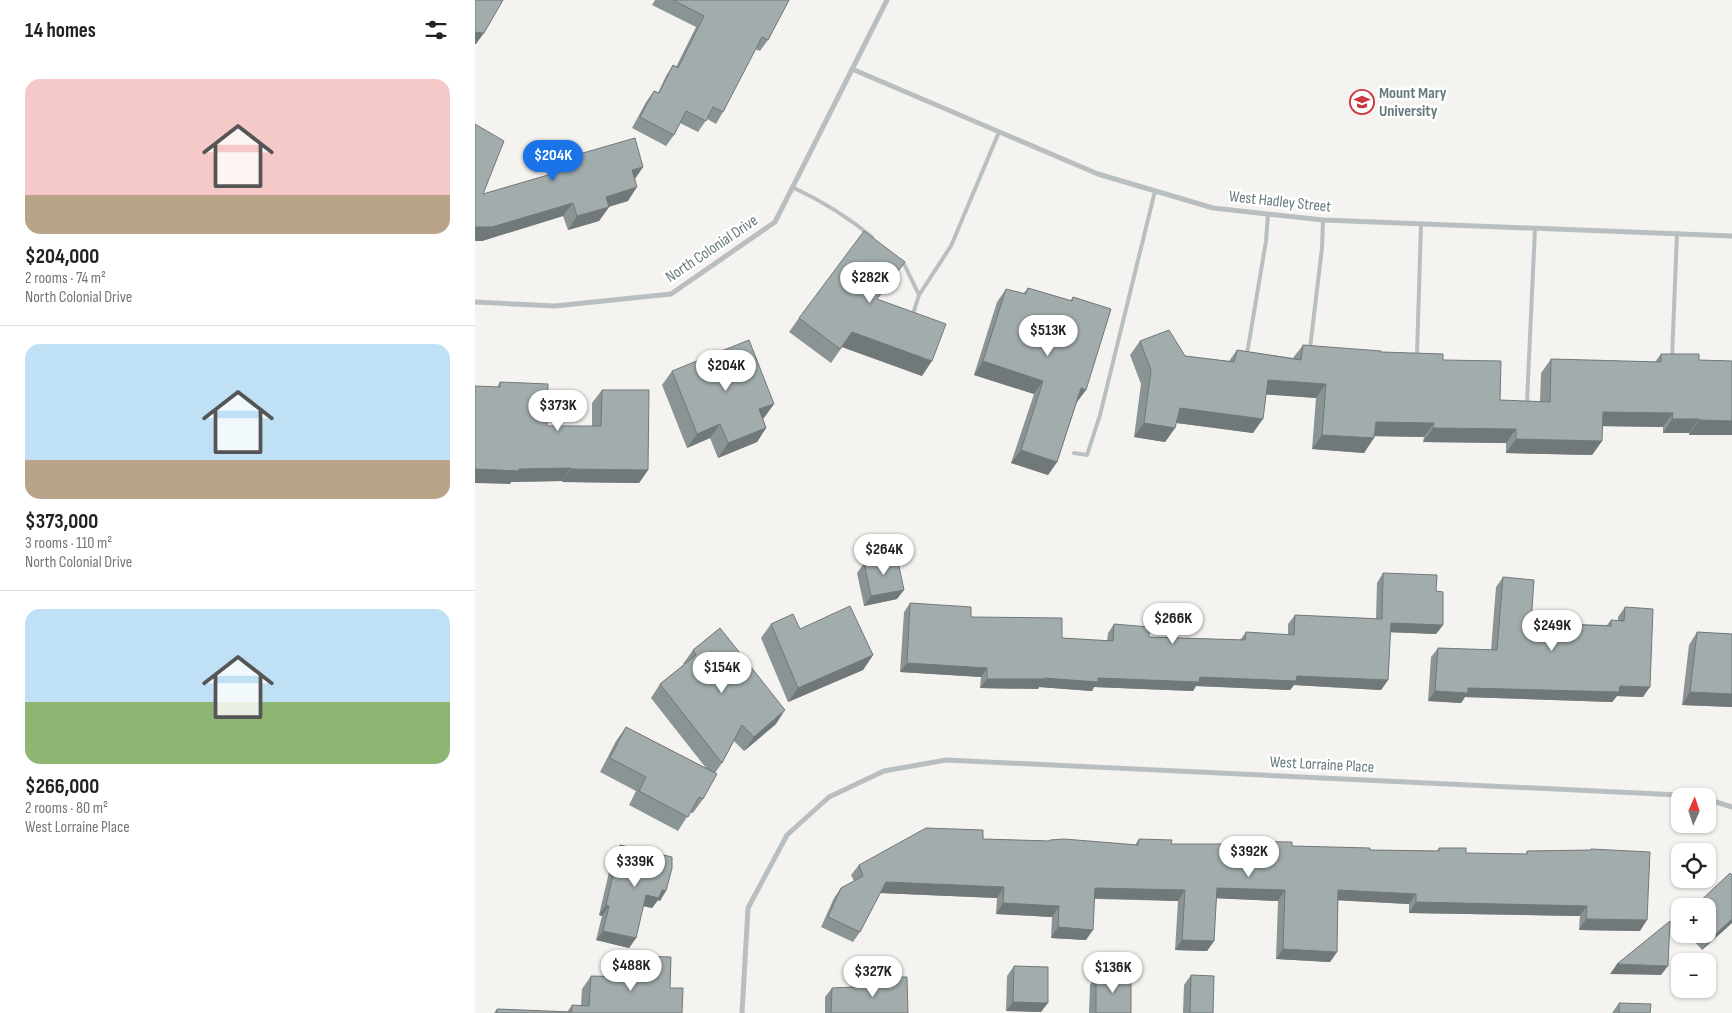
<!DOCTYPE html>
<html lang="en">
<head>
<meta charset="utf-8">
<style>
	:root { --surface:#fff; --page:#f2f2f2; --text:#222; --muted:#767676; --line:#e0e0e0; --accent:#1a73e8 }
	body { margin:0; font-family:"Sofia Sans Condensed",sans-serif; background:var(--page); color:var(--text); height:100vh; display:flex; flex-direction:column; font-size:19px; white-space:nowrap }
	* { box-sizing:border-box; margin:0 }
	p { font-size:16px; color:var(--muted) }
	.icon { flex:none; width:28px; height:28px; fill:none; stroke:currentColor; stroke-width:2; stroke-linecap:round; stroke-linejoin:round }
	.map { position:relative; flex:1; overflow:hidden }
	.panel { display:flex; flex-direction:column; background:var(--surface); width:475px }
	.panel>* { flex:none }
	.needle { width:32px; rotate:3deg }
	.fabs { position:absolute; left:1196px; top:788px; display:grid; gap:10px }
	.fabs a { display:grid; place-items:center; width:45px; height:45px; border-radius:10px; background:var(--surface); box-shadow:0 1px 4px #0004; font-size:25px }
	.price { position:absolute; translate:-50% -42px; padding:0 11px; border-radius:18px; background:#fff; color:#222; font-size:16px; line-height:32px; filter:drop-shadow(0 1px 2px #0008) }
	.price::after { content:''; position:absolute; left:50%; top:30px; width:15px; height:11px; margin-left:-8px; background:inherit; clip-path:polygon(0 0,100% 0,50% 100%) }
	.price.on { background:var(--accent); color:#fff }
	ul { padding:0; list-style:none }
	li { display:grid; align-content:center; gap:10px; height:265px; padding:0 25px }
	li+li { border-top:1px solid var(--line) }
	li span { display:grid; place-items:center; height:155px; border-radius:15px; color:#555 }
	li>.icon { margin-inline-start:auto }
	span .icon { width:90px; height:90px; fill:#fffc; stroke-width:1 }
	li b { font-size:21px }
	h2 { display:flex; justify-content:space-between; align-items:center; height:60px; padding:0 25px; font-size:21px }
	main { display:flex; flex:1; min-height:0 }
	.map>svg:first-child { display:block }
</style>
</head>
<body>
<main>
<section class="panel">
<h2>14 homes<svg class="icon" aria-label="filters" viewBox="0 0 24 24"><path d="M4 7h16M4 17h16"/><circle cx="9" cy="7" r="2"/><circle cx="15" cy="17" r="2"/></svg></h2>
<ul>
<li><span style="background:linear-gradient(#f6c9c9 75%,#b9a48a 0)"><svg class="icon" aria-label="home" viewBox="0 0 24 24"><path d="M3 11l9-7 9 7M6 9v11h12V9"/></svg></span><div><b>$204,000</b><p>2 rooms · 74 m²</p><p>North Colonial Drive</p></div></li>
<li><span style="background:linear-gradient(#bfe0f5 75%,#b9a48a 0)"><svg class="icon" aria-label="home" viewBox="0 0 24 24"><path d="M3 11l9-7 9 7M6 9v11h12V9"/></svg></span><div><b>$373,000</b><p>3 rooms · 110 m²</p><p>North Colonial Drive</p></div></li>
<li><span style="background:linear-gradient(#bfe0f5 60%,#8fb573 0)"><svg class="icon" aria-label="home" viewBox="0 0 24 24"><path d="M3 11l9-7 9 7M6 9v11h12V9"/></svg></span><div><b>$266,000</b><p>2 rooms · 80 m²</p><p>West Lorraine Place</p></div></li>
</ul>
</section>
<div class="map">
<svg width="1257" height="1013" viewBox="0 0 1257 1013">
	<rect width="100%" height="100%" fill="#f4f3f0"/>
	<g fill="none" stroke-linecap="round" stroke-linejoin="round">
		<g stroke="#b9bfc0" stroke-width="4">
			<path d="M317,187C345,200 373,217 397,237"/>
			<path d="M425,261L429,264L444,295L437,317"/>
			<path d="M444,295L476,246L524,132"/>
			<path d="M835,348L847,248L848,220"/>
			<path d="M772,354L791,241L793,214"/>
			<path d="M942,355L946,224"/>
			<path d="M1197,359L1202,233"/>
			<path d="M1052,402L1060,228"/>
			<path d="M599,453L612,455L625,415L680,191"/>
		</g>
		<g stroke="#b9bfc0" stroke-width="5">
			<path d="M377,69L623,174L738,208L848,220L1257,236"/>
			<path d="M0,302L80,306L196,294L300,222L412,0"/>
			<path d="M1232,799L1257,807"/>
			<path d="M267,1013L273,908L312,835L354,797L409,771L471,760L1225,796"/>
		</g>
	</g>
	<g fill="#8b9495">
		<path d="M180,0H314L293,40L285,51L280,49L248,112L241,124L232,119L223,132L205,123L199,135L191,146L157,128L171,102L179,91L183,93L191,76L198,65L201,67L221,27L177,5Z"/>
		<path d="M0,124L8,194L77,174V173L87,159L168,167L160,179L153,201L134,207L124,221L93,230L88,216L7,241H0Z"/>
		<path d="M420,276L402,299L447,376L367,347L356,363L314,332L324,318Z"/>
		<path d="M553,288L595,301L598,297L611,390L602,402L582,462L573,475L536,463L559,394L499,375L522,302L531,289L548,294Z"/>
		<path d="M665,341L710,356L754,361L762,350L818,358L828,345L968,360L1025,400L1065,402L1066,373L1076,359L1180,362L1186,354L1224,360L1257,361V435H1214V433H1188V427L1127,426V441L1117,455L1031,453V443L948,442L949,437L899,436L889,453L837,449L841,398L791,394L778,433L701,423L700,428L690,442L659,437L666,384L655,355Z"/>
		<path d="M197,371L299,404L288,418L291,428L282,442L243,458L235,438L212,448L187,385Z"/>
		<path d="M25,382L72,426H117V403L127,390L173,470L164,483L87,482V481L36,482L35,484L22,387Z"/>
		<path d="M389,563L422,599L389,606L382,573Z"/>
		<path d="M908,573L961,591L968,625L961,634L915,632L913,680L906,690L819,685L815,690L721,686L718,691L619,687L617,691L564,687L563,689L505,688L506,677L425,672L429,612L435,603L496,617L587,638L632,641L633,633L639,624L674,637L765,640L771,632L813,635V624L820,615L901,619L902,583Z"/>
		<path d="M1028,577L1056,623L1132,625L1136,620L1143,621V617L1150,607L1168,697L1142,696L1137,702L990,697L986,703L953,701L956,657L963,648L1016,650L1021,587Z"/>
		<path d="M296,624L325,629L398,655L388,670L313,702L286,638Z"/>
		<path d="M1222,632L1257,634V707L1207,705L1214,645Z"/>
		<path d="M218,650L301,724L269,751L259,741L247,763L240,773L228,799L218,813L215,812L203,831L154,805L161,791L125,772L141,741L151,727L231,768L176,698L185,684L209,665L208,664Z"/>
		<path d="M508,839L574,841L575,840L660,845L664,839L696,844H749L752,841L817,846L895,850L962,851L964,848L991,853L1051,854L1052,851L1115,850L1116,849L1165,931L1104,930L1105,916L934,913V904L863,900L862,952L855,962L801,959L803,901L741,898L739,941L732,951L700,950L703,901L620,899L611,940L576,938L577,917L521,914L522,898L405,893L385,932L378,942L346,927L359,898L366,888L379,881L376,875L384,865Z"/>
		<path d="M145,845L185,901L183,900L177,908L168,906L161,938L154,948L121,940L127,916L124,915L138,855Z"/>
		<path d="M1257,923L1227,950L1213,934H1232Z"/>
		<path d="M160,956L195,988L207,1013H19L22,1009L92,1012L97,1005L106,1006L107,989L116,976L151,977V968Z"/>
		<path d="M539,966L566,1012L531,1011L532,976Z"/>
		<path d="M621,975L656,1013H614L615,985Z"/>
		<path d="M716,975L738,1013H708L709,985Z"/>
		<path d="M402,977L433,1013H350V997L357,988L396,986Z"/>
		<path d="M1144,1003L1175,1013H1137Z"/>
	</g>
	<g fill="#717879">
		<path d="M0,32L9,33L1,44H0Z"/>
		<path d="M168,167L159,180L157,170Z"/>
		<path d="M162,187L153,201L121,210L131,197Z"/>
		<path d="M98,203L88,216L7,241H0V227Z"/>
		<path d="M134,207L124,221L93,230L102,216Z"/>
		<path d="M377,332L457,361L447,376L367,347L356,363Z"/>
		<path d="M508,361L568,381L559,394L499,375Z"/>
		<path d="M793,380L851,384L841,398L783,394Z"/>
		<path d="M606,388L611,390L601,403Z"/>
		<path d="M299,404L289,418L275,423L284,409Z"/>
		<path d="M705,408L788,419L778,433L695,422Z"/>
		<path d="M1128,412L1198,413L1188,427L1118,426Z"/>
		<path d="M1197,419H1224L1214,433H1188Z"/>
		<path d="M1224,420L1257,421V435H1214Z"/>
		<path d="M901,422L959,423L949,437L891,436Z"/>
		<path d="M669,423L700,428L690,442L659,437Z"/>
		<path d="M245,424L235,438L212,448L222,434Z"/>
		<path d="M291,428L282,442L243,458L253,443Z"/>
		<path d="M958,428L1041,429L1031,443L948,442Z"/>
		<path d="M847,435L899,438L889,453L837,449Z"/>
		<path d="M1041,439L1127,441L1117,455L1031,453Z"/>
		<path d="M546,450L582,462L573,475L536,463Z"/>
		<path d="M96,468L87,481L36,482L35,484L0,483V469Z"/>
		<path d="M96,469L173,470L164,483L87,482Z"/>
		<path d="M429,590L422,599L389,606L396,596Z"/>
		<path d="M916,623L968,625L961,634L909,632Z"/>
		<path d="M398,655L388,670L313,702L323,688Z"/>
		<path d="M432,663L512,668L506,677L425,672Z"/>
		<path d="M822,676L913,680L906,690L819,685L815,690L721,686L718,691L619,687L617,691L564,687L563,689L505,688L512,679Z"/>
		<path d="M1145,686L1175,687L1168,697L1142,696L1137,702L990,697L986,703L953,701L960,691L993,688Z"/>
		<path d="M1215,692L1257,694V707L1207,705Z"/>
		<path d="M310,710L301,724L269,751L279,737Z"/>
		<path d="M411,882L529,887L522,898L404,893Z"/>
		<path d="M620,888L710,890L703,901L613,898Z"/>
		<path d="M742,888L810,890L803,901L735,898Z"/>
		<path d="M187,890L191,891L185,901L183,900L177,908L164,905L171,895Z"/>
		<path d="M863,890L941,894L934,904L856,900Z"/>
		<path d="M941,902L1112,906L1105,916L934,913Z"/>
		<path d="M528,903L584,906L577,917L521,914Z"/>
		<path d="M131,905L134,906L127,916L124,915Z"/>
		<path d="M1111,919L1172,920L1165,931L1104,930Z"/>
		<path d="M1257,919V923L1227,950L1234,940Z"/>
		<path d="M583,927L618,930L611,940L576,938Z"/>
		<path d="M128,931L161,938L154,948L121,940Z"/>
		<path d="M707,940L739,941L732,951L700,950Z"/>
		<path d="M808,949L862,952L855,962L801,959Z"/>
		<path d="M1142,964L1193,966L1186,975L1135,974Z"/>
		<path d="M538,1002L573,1003L566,1012L531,1011Z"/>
	</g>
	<g fill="#a2acad" stroke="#717879">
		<path d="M0,0H28L9,33L0,32Z"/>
		<path d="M198,0H314L293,40L287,37L248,112L238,107L231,121L211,111L199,135L165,117L179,91L184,93L198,65L203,68L229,16Z"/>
		<path d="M0,124L29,141L8,194L90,170L87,159L160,138L168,167L157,170L162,187L131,197L134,207L102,216L98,203L17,227H0Z"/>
		<path d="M389,231L430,262L402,299L471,324L457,361L377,332L365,349L324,318Z"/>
		<path d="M553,288L597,301L598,297L636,309L611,390L606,388L582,462L546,450L568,381L508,361L531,289L551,294Z"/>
		<path d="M694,330L710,356L759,362L762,350L826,360L828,345L906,351V352L968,354V360L1026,361L1025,400L1075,402L1076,359L1186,362V354H1224V360L1257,361V421L1224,420V419H1197L1198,413L1128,412L1127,441L1041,439V429L958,428L959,423L901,422L899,438L847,435L851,384L793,380L788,419L705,408L700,428L669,423L676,370L665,341Z"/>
		<path d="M274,340L299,404L284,409L291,428L253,443L245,424L222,434L197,371Z"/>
		<path d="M25,382L73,384L72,426H126L127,390H174L173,470L96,469V468L44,469V471L0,469V386L25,387Z"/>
		<path d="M422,557L429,590L396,596L389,563Z"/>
		<path d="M908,573L962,575L961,591L968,592V625L916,623L913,680L822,676L821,681L725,677L724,682L623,678V682L569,678V679H512V668L432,663L435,603L496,607V617L587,618V638L638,641L639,624L674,627V637L770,640L771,632L819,635L820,615L907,619Z"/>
		<path d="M1028,577L1059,580L1056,623L1136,626V620L1149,621L1150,607L1178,609L1175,687L1145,686L1144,692L993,688V693L960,691L963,648L1022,650Z"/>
		<path d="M375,606L398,655L323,688L296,624L318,614L325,629Z"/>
		<path d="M245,628L310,710L279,737L267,725L247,763L185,684L221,655L218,650Z"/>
		<path d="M1222,632L1257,634V694L1215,692Z"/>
		<path d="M151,727L242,774L228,799L224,797L213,817L164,791L171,777L135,758Z"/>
		<path d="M451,828L508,830V839L575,841V840L589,839L663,845L664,839L697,840L696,844H752V841L817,842V846L895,848V850L964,851V848H991V853L1052,854V851L1116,850V849L1175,852L1172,920L1111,919L1112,906L941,902V894L863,890L862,952L808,949L810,890L742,888L739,941L707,940L710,890L620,888L618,930L583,927L584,906L528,903L529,887L411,882L385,932L353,917L366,888L388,876L384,865Z"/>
		<path d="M145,845L197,857V868L191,891L187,890L184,898L171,895L161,938L128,931L134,906L131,905Z"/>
		<path d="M1255,873L1257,875V919L1234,940L1228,934H1232V906H1220Z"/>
		<path d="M1195,921L1193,966L1142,964Z"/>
		<path d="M160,956L196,957L195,988H208L207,1013H22V1009L97,1012V1005L114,1006L116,976L159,977Z"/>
		<path d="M539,966L573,967V1003L538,1002Z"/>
		<path d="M621,975L656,976V1013H621Z"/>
		<path d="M716,975L739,976L738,1013H715Z"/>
		<path d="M402,977H432L433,1013H356L357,988L402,986Z"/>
		<path d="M1144,1003L1176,1004L1175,1013H1144Z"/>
	</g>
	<defs>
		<symbol id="university-ring" viewBox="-11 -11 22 22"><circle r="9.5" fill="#fff" stroke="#cc3840" stroke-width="1.5"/><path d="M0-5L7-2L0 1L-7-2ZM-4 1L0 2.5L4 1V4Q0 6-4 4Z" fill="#cc3840"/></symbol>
	</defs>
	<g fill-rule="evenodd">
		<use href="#university-ring" x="873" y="88" width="28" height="28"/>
	</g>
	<g text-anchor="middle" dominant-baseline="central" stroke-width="5" stroke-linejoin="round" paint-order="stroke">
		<g font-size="16" font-weight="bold" fill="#667a7d" stroke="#fff" text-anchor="start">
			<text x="904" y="93">Mount Mary<tspan x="904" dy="18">University</tspan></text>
		</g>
		<g font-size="16" fill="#667a7d" stroke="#fff">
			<text transform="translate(805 202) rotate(6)">West Hadley Street</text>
			<text transform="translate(237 249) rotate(-34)">North Colonial Drive</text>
			<text transform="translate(847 765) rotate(3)">West Lorraine Place</text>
		</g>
	</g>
</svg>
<div class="fabs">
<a><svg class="needle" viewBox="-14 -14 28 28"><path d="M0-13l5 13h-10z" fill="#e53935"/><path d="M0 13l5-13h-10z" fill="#767676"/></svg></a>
<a><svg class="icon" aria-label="locate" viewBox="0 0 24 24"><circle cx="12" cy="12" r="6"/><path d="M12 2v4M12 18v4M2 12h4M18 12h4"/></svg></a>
<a>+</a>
<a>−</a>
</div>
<b class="price on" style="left:78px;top:182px">$204K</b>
<b class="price" style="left:395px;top:304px">$282K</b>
<b class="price" style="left:573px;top:357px">$513K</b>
<b class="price" style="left:251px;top:392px">$204K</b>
<b class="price" style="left:83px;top:432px">$373K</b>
<b class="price" style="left:409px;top:576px">$264K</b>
<b class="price" style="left:698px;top:645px">$266K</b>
<b class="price" style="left:1077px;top:652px">$249K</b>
<b class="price" style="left:247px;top:694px">$154K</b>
<b class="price" style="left:774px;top:878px">$392K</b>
<b class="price" style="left:160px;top:888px">$339K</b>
<b class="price" style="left:156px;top:992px">$488K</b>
<b class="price" style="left:638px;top:994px">$136K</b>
<b class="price" style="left:398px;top:998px">$327K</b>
</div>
</main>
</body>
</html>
